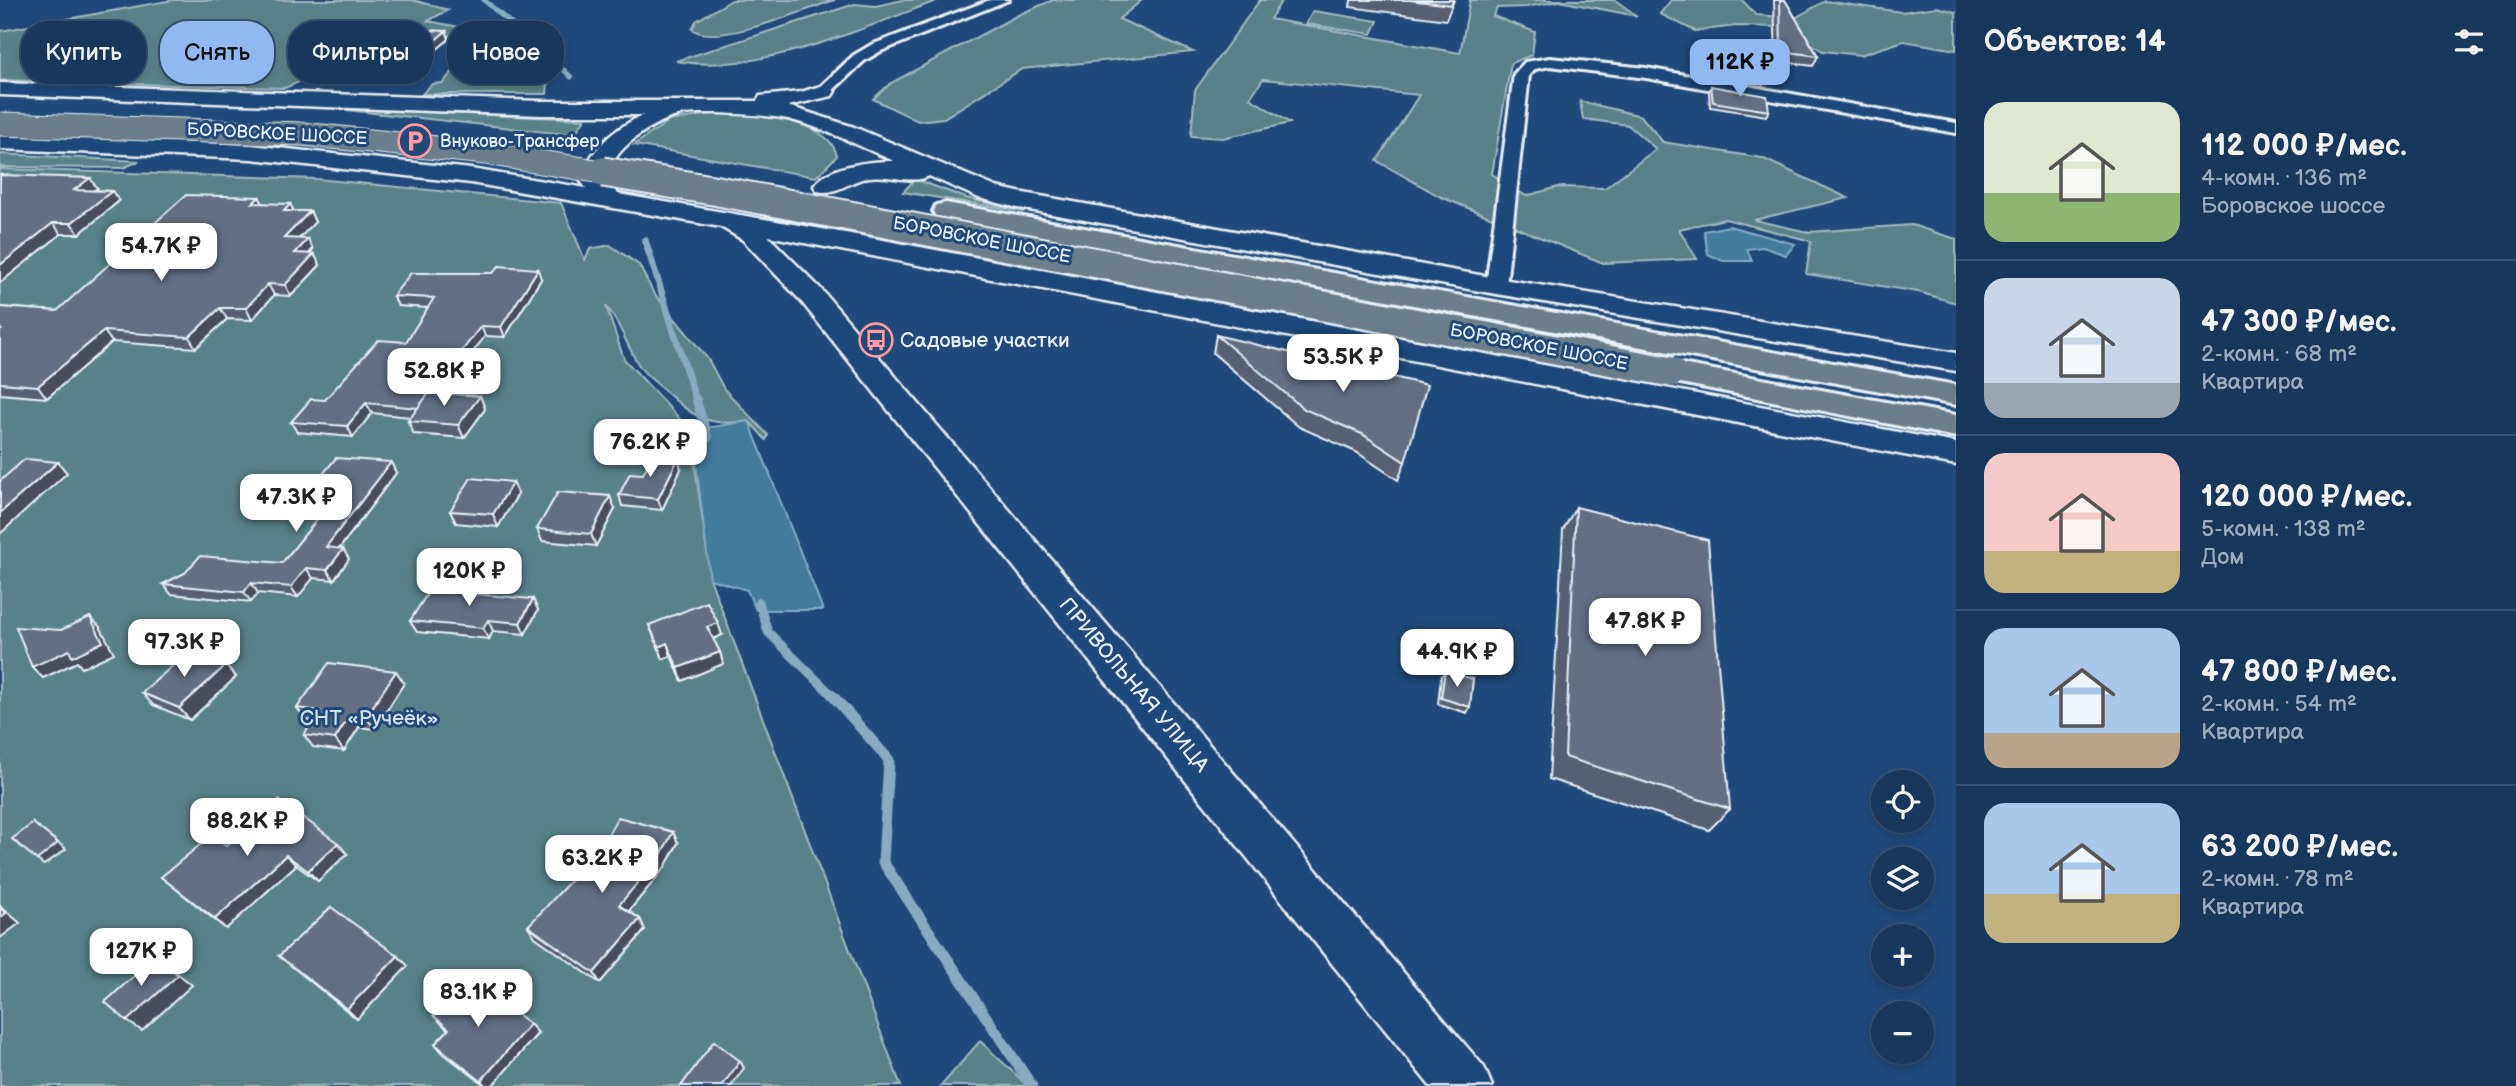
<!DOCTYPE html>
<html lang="ru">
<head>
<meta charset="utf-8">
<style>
	:root { --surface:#17385c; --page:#203f62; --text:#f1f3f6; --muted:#9eacbb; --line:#365272; --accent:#90b9f0 }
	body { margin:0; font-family:"Balsamiq Sans",sans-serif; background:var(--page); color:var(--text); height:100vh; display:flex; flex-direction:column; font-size:26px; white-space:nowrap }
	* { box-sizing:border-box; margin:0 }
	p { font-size:23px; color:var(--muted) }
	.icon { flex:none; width:38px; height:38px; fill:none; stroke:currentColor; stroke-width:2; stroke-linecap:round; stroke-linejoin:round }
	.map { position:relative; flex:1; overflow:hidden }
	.panel { display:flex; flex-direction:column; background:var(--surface); width:560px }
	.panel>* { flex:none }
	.top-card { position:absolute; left:21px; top:21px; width:665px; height:63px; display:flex; gap:14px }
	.fabs { position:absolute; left:1871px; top:770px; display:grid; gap:14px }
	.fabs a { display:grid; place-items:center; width:63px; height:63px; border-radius:50%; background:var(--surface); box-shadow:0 4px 10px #0003,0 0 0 2px var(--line); font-size:35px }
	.price { position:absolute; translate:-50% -60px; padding:0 16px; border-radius:14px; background:#fff; color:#222; font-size:23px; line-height:46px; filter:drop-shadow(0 2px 4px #0008) }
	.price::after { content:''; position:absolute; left:50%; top:42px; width:21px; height:16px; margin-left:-10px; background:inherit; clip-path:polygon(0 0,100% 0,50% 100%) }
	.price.on { background:var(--accent); color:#111 }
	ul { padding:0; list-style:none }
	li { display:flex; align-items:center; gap:21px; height:175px; padding:0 28px }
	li+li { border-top:2px solid var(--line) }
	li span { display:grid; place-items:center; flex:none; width:196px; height:140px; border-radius:21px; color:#555 }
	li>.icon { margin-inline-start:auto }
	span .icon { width:84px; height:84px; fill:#fffc; stroke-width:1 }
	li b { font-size:30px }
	h2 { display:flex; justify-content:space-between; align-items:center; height:84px; padding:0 28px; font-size:30px }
	.pill { padding:0 24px; border-radius:28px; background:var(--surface); box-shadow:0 4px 10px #0003,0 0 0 2px var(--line); font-size:24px; line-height:63px }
	.pill.on { background:var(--accent); color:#111 }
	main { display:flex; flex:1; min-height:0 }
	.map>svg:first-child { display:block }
</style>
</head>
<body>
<main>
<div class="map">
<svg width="1956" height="1086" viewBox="0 0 1956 1086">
	<rect width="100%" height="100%" fill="#1f4a7a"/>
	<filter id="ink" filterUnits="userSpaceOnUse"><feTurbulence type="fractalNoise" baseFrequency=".0143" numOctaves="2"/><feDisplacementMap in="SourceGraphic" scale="14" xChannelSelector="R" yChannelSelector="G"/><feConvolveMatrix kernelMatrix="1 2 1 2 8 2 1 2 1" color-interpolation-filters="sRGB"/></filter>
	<g filter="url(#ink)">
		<g fill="#598289" stroke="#a0bac0" stroke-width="2">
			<path d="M173,0H413L448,10L428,21L522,39L471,83L548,84L547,94H422L432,84L443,83L463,59L454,57L486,42L418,30L285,88L0,80V31Z"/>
			<path d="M732,0H835C806,9 716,48 692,29L696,21Z"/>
			<path d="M903,0H939C863,28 756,76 676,61L855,4L876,6Z"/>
			<path d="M1053,0H1142L1119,19L1193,52L1022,69L944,118L918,121L873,99L891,83L1018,15Z"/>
			<path d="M1260,0H1282L1270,19L1460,53L1470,0H1615L1637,16L1559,1L1526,7L1497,8L1493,16L1535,32L1532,55L1511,63L1492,174L1526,196L1558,187L1605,188L1656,149L1628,125L1583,119L1580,101L1641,116L1663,142L1762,158L1848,198L1754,220L1808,232L1912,225L1956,239V303L1918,292L1806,274L1811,241L1725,219L1679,229L1697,259L1603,263L1441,197L1377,161L1419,95L1263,79L1250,98L1290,123L1223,138L1191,136L1195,90Z"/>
			<path d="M1671,0H1742L1756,15L1795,18L1825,1L1901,12L1937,7L1956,12V50L1904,41L1860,55L1823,51L1782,27L1736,26L1695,31L1660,14Z"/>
			<path d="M1313,11L1378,21L1372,34L1306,24Z"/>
			<path d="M350,109L585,119L574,135L346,110Z"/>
			<path d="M724,112C756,116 829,118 837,156L816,177L634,145L669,121Z"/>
			<path d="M0,154L139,161L123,168L0,167Z"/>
			<path d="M0,169L317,179L561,203L585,260L590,249L610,245L639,265L653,292L708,359L724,389L768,435L766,440L749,421C708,428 692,416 663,389C656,382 645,375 640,367C627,347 621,324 606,306L624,359L690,430L711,581L901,1086H0Z"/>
			<path d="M915,179L966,198L1024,212L903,192Z"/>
			<path d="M980,1041L1028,1086H941Z"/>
		</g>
		<g fill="#447c9e" stroke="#86abc2" stroke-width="2">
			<path d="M1729,226L1795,244L1786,255L1763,247L1747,249L1752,261H1723L1708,254L1704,231Z"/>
			<path d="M749,421L823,610H756L747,590L710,579L692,430Z"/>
		</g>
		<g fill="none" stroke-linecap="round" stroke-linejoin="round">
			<path stroke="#86abc2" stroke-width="5" d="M484,0L517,29L536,61L564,70L571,77"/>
			<path stroke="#86abc2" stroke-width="7" d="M645,240L696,401"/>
			<g stroke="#86abc2" stroke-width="9">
				<path d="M696,399L708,438"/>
				<path d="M759,602L768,632L835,698"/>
			</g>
			<path stroke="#86abc2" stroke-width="11" d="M833,696L889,760L883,862L1032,1086"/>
			<defs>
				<g id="street">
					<path d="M990,0H1009L881,51L864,61L829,94L824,96L816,91L854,55L871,45Z"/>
					<path d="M1550,58L1646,68L1956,123V133L1646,78L1550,66L1535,69L1529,75L1506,286L1496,292L1486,286L1514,74L1525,62Z"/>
				</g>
				<path id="secondary" d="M0,83L541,101H757L760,96L801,92L824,85L835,91L832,96L788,106L854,127L996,187L1018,192L1496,278L1956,353V371L1496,294L1018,208L979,198L929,176C914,185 888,174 869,177C851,180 836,196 817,191L814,186C828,165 870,161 894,161C859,146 824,128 788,119C770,115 696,110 680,115C650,123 614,148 605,179L618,194L851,234L1956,443V465L768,236L820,288L1484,1067L1492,1086H1430L800,300L743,240L721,227L471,183L251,159L0,149V135L251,145L471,169L586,188L580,180C590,149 615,128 643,115H541L0,95Z"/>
				<g id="primary">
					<path d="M946,203L1956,385V405L936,217L933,211L936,205Z"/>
					<path d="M1671,362L1956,415V437L1660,379L1655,372L1660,365Z"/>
				</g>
			</defs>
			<use href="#street" stroke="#e8f1f8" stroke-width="6"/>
			<use href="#secondary" stroke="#e8f1f8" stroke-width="5"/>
			<use href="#primary" stroke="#e8f1f8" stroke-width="6"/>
			<use href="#street" fill="#1f4a7a" fill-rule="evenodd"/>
			<use href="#secondary" fill="#1f4a7a" fill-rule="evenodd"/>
			<use href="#primary" fill="#6b7e8b" fill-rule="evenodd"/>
			<defs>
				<path id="primary-bridge-far1" d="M0,124L302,134L486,153L614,174"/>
				<path id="primary-bridge" d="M603,172L718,191L1671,372"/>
			</defs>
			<use href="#primary-bridge-far1" stroke="#e8f1f8" stroke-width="25" stroke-linecap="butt"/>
			<use href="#primary-bridge" stroke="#e8f1f8" stroke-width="33" stroke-linecap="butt"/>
			<use href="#primary-bridge-far1" stroke="#6b7e8b" stroke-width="23"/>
			<use href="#primary-bridge" stroke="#6b7e8b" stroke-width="29"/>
		</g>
		<g fill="#566072" stroke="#e8f1f8" stroke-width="2">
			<path d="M1351,0H1454L1446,20L1350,7Z"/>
			<path d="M1774,0H1785L1818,56L1813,66L1776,61Z"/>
			<path d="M449,39L409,73L361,72L358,64Z"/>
			<path d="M1711,60L1768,75L1762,86L1707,76L1706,70Z"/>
			<path d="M1711,86L1769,111L1766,116L1710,107L1709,92Z"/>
			<path d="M0,175L97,188L94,190L112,191L119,201L79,234H61L1,282H0Z"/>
			<path d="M259,197L263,204L294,211H310L315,222L299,238L313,249L310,254H314L320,265L291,296L274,295L252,320L227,319L196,348L112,342L47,398L0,394V307L57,311Z"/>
			<path d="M541,279L505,337L485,336L441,393L480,396L485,409L464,438L414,434L408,421L411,417L372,413L353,437L297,432L291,422L325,400L406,342L428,308L398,306L393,296Z"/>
			<path d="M1216,335L1405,462L1398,480L1356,452L1299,427L1213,353Z"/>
			<path d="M681,469L662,510L622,506L619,495L643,474Z"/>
			<path d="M396,473L340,548L349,559L334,580L313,578L298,597L258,593L251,602L171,594L163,584L185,573L282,563L321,515L306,513L299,503Z"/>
			<path d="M518,494L498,527L456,523L450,511Z"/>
			<path d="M1576,507L1730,809L1709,830L1549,779L1563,530Z"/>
			<path d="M615,509L596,546L542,541L537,529Z"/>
			<path d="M475,590L477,594L538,610L525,634L493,631L489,639L417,632L410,621Z"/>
			<path d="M649,625L722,635L713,639L720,652L723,664L682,681L671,656L663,659Z"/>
			<path d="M226,665L236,677L190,720L153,705L142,693Z"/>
			<path d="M1445,671L1470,707L1467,713L1438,704L1441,677Z"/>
			<path d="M404,683L375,729L359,727L344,751L313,747L304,735L313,721L306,720L297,708Z"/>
			<path d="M678,843L665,867L629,911L640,919L645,930L600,983L535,937L528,926L582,880Z"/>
			<path d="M226,846L347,854L318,881L296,865L226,929L161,877Z"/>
			<path d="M279,956L408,966L357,1019Z"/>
			<path d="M434,1016L530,1024L538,1033L492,1086H486L444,1054L435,1044L448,1030Z"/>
		</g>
		<g fill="#464e5c" stroke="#e8f1f8" stroke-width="2">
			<path d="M446,31L449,39L409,73L406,65Z"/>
			<path d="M90,178L97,188L81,200L74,190Z"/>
			<path d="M112,191L119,201L79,234L71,223Z"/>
			<path d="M259,197L265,207L253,203Z"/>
			<path d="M290,204L296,215L284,211Z"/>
			<path d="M310,211L315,222L289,249L284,238Z"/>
			<path d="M53,223L61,234L1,282L0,280V265Z"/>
			<path d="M308,239L313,249L300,264L295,253Z"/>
			<path d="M314,254L320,265L291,296L285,285Z"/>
			<path d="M538,269L541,279L505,337L501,327Z"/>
			<path d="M268,284L274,295L252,320L246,308Z"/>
			<path d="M220,308L227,319L196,348L189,337Z"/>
			<path d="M481,326L485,336L423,418L418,408Z"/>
			<path d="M104,331L112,342L47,398L38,386Z"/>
			<path d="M480,396L485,409L464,438L458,425Z"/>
			<path d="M366,403L372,413L353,437L347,426Z"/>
			<path d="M678,459L681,469L662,510L658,499Z"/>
			<path d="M58,462L67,473L0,534V513Z"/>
			<path d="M391,462L396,473L333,557L326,547Z"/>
			<path d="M513,482L518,494L498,527L493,514Z"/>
			<path d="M610,496L615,509L596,546L591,534Z"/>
			<path d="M343,549L349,559L334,580L327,570Z"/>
			<path d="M306,568L313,578L298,597L291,587Z"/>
			<path d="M251,583L258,593L251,602L244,592Z"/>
			<path d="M533,599L538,610L525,634L520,623Z"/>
			<path d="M90,617L100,627L114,653L82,668L77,662L43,678L32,667Z"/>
			<path d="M488,620L493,631L489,639L483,628Z"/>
			<path d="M718,623L722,635L711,640L707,627Z"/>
			<path d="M667,643L671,656L663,659L659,647Z"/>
			<path d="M720,652L723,664L682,681L678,668Z"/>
			<path d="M226,665L236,677L190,720L179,708Z"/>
			<path d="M396,671L404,683L375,729L366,717Z"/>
			<path d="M350,715L359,727L344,751L335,739Z"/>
			<path d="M33,823L66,849L44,865L37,860Z"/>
			<path d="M673,832L678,843L665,867L625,916L619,905Z"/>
			<path d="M338,843L347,854L318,881L308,871Z"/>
			<path d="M286,855L296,865L226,929L215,919Z"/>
			<path d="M0,906L20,923L0,938Z"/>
			<path d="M640,919L645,930L600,983L594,973Z"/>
			<path d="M156,956L192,985L142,1031L127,1021Z"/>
			<path d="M398,956L408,966L357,1019L347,1009Z"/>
			<path d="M530,1024L538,1033L492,1086H486L481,1081Z"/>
			<path d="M740,1061L744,1068L731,1086H722Z"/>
		</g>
		<g fill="#647084" stroke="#e8f1f8" stroke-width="2">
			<path d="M1409,0H1453L1451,5Z"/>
			<path d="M1780,0H1785L1818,56L1781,51Z"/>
			<path d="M401,29L446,31L406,65L358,64Z"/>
			<path d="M1711,60L1767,68L1768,75L1712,66Z"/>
			<path d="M1711,86L1767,96L1769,111L1713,102Z"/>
			<path d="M0,175L90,178L74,190L112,191L71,223H53L0,265Z"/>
			<path d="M186,195L259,197L253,203L290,204L284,211H310L284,238L308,239L295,253L314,254L285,285L268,284L246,308H220L189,337L104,331L38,386L0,383V331L1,330H0V307L57,311Z"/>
			<path d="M499,266L538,269L501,327L481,326L418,408L366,403L347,426L291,422L311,399L325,400L378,340L406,342L434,298L393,296L411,273H493Z"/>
			<path d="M1216,335L1427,385L1405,462L1362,434L1304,409Z"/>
			<path d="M430,392L480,396L458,425L408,421Z"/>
			<path d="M652,456L678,459L658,499L619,495L630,473L643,474Z"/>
			<path d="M336,458L391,462L326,547L343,549L327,570L306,568L291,587L251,583L244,592L163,584L185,573L200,556L282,563L328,506L299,503Z"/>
			<path d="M25,459L58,462L0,513V481Z"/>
			<path d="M471,478L513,482L493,514L450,511Z"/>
			<path d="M558,492L610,496L591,534L537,529Z"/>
			<path d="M1576,507L1708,540L1730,809L1565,757Z"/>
			<path d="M432,586L475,590L473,594L533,599L520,623L488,620L483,628L410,621Z"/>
			<path d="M707,602L718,623L707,627L720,652L678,668L667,643L659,647L649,625Z"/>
			<path d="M90,617L103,642L72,657L69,650L32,667L16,627L61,630Z"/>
			<path d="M189,651L226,665L179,708L142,693Z"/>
			<path d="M329,663L396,671L366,717L350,715L335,739L304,735L320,711L297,708Z"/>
			<path d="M1445,671L1473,679L1470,707L1441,698Z"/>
			<path d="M279,800L338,843L308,871L286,855L215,919L161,877L212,835L226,846Z"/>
			<path d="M618,817L673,832L661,855L619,905L640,919L594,973L528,926L575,876L582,880Z"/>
			<path d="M33,823L58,843L37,860L12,839Z"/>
			<path d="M331,907L398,956L347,1009L279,956Z"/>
			<path d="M0,908L6,913L0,918Z"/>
			<path d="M156,956L178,975L127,1021L105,1002Z"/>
			<path d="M470,978L530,1024L481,1081L435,1044L449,1029L434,1016Z"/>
			<path d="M714,1041L740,1061L722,1086H681Z"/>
		</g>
	</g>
	<defs>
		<symbol id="parking-ring" viewBox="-11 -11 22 22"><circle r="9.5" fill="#1f4a7a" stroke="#ff9aa2" stroke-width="1.5"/><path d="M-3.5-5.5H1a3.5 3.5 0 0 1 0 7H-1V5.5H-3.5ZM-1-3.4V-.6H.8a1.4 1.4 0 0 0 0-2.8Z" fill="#ff9aa2"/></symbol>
		<symbol id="bus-ring" viewBox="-11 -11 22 22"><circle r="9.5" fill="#1f4a7a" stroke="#ff9aa2" stroke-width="1.5"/><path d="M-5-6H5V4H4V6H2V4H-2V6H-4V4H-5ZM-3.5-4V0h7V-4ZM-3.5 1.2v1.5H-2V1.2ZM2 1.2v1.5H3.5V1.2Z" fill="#ff9aa2"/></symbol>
	</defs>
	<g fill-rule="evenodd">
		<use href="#parking-ring" x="396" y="122" width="38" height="38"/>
		<use href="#bus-ring" x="857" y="321" width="38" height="38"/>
	</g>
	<g text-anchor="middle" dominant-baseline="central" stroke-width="6" stroke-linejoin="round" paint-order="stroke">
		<g font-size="18" fill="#e8f1f8" stroke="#1f4a7a">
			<text transform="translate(277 134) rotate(3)">БОРОВСКОЕ ШОССЕ</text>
			<text transform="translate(982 240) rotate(11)">БОРОВСКОЕ ШОССЕ</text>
			<text transform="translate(1539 347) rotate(11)">БОРОВСКОЕ ШОССЕ</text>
		</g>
		<g font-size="18" fill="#e8f1f8" stroke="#1f4a7a" text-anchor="start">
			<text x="440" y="141">Внуково-Трансфер</text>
		</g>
		<g font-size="21" fill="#e8f1f8" stroke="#1f4a7a" text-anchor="start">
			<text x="900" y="340">Садовые участки</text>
		</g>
		<g font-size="21" fill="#e8f1f8" stroke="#1f4a7a">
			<text transform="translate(1134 685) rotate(50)">ПРИВОЛЬНАЯ УЛИЦА</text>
		</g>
		<g font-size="21" fill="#d3e0e7" stroke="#1f4a7a">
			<text x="369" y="718">СНТ «Ручеёк»</text>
		</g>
	</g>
</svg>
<div class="fabs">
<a><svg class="icon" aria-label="locate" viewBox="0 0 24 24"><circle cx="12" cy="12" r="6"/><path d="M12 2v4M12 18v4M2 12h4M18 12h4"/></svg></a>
<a><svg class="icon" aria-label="layers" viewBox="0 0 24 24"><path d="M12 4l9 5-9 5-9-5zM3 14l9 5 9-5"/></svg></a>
<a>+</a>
<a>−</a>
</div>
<b class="price on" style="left:1740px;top:99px">112K ₽</b>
<b class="price" style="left:161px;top:283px">54.7K ₽</b>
<b class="price" style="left:1343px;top:394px">53.5K ₽</b>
<b class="price" style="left:444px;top:408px">52.8K ₽</b>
<b class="price" style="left:650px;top:479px">76.2K ₽</b>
<b class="price" style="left:296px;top:534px">47.3K ₽</b>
<b class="price" style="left:469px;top:608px">120K ₽</b>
<b class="price" style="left:1645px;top:658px">47.8K ₽</b>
<b class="price" style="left:184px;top:679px">97.3K ₽</b>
<b class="price" style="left:1457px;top:689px">44.9K ₽</b>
<b class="price" style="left:247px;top:858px">88.2K ₽</b>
<b class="price" style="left:602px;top:895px">63.2K ₽</b>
<b class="price" style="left:141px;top:988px">127K ₽</b>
<b class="price" style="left:478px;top:1029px">83.1K ₽</b>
<div class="top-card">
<a class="pill">Купить</a>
<a class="pill on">Снять</a>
<a class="pill">Фильтры</a>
<a class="pill">Новое</a>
</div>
</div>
<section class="panel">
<h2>Объектов: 14<svg class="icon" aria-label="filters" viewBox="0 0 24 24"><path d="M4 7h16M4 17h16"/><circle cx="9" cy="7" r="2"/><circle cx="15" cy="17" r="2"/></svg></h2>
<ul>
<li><span style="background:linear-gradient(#dfe7d0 65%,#8fb573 0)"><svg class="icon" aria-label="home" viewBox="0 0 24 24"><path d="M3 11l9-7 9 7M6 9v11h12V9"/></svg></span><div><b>112 000 ₽/мес.</b><p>4-комн. · 136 m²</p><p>Боровское шоссе</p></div></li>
<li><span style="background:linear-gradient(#c9d6e8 75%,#9aa5b1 0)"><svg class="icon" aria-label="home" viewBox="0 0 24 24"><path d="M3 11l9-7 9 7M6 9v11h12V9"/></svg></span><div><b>47 300 ₽/мес.</b><p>2-комн. · 68 m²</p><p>Квартира</p></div></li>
<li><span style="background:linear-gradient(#f6c9c9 70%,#c2b280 0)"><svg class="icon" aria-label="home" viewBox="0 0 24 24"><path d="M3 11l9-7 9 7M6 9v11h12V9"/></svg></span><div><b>120 000 ₽/мес.</b><p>5-комн. · 138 m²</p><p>Дом</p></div></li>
<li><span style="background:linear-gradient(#a9c7e8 75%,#b9a48a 0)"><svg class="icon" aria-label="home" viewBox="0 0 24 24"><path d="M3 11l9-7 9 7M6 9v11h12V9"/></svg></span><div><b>47 800 ₽/мес.</b><p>2-комн. · 54 m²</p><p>Квартира</p></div></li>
<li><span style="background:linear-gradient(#a9c7e8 65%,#c2b280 0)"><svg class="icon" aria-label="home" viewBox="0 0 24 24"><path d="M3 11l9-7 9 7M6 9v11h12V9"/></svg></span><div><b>63 200 ₽/мес.</b><p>2-комн. · 78 m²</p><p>Квартира</p></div></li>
</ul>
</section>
</main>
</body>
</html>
